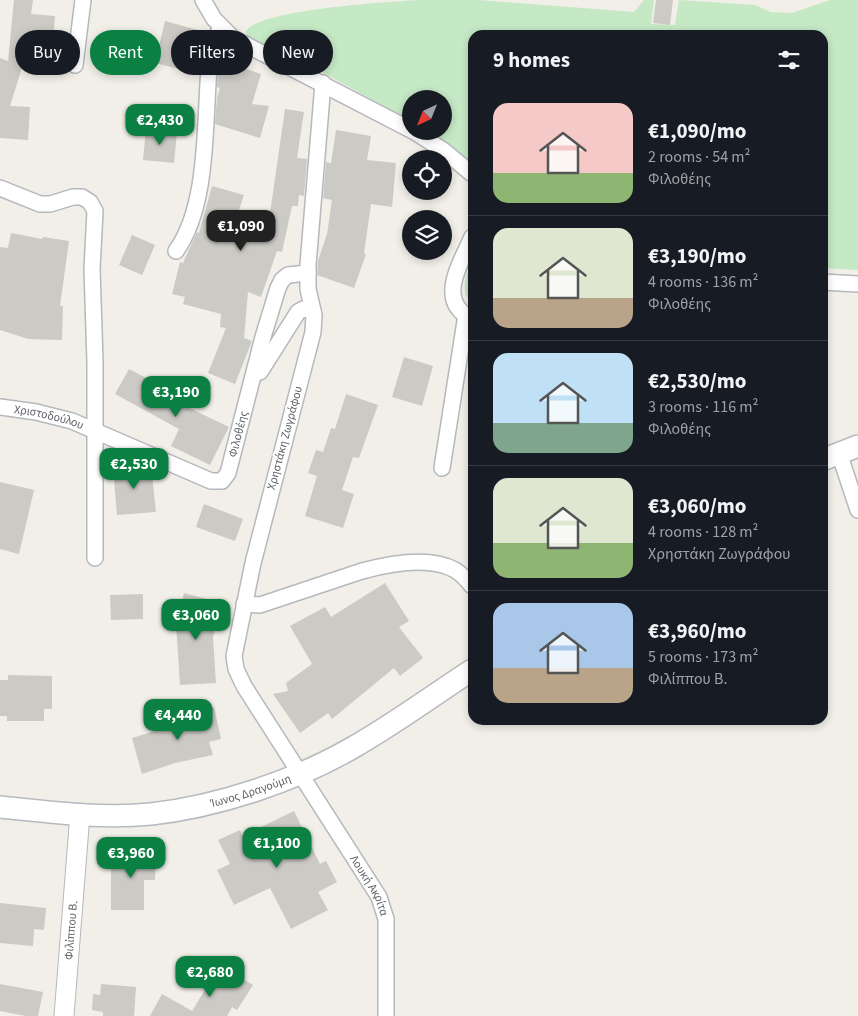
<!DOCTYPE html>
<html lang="en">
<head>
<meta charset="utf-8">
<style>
	:root { --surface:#171b24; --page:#242831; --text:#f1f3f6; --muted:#9ea1a6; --line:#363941; --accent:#0b8043 }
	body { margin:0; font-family:"Source Sans 3",sans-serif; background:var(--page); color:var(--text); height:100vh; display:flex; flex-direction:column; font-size:19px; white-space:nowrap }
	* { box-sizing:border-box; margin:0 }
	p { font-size:16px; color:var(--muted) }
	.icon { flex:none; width:28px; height:28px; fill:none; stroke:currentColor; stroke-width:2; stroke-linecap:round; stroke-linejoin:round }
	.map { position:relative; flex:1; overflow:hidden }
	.sheet { position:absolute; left:468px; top:30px; width:360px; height:695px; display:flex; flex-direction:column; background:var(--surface); border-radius:15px; box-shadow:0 2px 8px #0003 }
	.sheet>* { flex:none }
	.banner { position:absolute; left:15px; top:30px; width:378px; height:45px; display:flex; gap:10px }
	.needle { width:32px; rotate:223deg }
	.buttons { position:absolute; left:402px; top:90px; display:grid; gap:10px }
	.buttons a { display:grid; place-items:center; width:50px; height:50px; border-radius:50%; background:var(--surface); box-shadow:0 2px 8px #0003; font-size:25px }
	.price { position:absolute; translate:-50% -42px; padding:0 11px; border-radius:10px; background:var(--accent); color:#fff; font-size:16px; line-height:32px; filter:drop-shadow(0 1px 2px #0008) }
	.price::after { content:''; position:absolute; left:50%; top:30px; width:15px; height:11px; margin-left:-8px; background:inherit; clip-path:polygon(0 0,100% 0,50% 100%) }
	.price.selected { background:#222; color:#fff }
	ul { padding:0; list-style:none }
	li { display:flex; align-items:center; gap:15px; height:125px; padding:0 25px }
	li+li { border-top:1px solid var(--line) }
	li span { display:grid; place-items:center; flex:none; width:140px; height:100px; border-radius:15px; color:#555 }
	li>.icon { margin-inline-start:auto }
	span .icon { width:60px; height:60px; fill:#fffc; stroke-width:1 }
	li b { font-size:21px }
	h2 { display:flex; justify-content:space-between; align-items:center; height:60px; padding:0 25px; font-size:21px }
	.pill { padding:0 18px; border-radius:22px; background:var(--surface); box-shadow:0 2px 8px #0003; font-size:18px; line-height:45px }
	.pill.selected { background:var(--accent); color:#fff }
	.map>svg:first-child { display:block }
</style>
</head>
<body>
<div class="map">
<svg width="858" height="1016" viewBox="0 0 858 1016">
	<rect width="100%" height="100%" fill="#f1efe8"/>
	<g fill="#c5e8c5">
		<path d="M419,0H478L634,12L644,0H654L651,24L675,25L679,0L755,5L771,12L792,13L830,0H858V270L823,268L822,35H472V163L428,131H444V99H411V121L309,65L247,36L246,31C260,9 390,2 419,0Z"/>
		<path d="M472,263V305C460,290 465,278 472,263Z"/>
	</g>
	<g fill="#cccac5">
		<path d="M14,0H33L31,14L55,16L52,51L40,50L39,59L25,58L10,106L30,107L28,140L0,138V58L8,61Z"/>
		<path d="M656,0H673L670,25L653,23Z"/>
		<path d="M165,21L198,30L193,52L201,54L199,74L155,63Z"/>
		<path d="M219,60L261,74L252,104L269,106L260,138L215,124L217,98L220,88L217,87Z"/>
		<path d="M285,109L304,112L297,158L307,159L304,196L299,195L298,206H292L282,252L277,251L261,297L248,292L244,338L252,341L235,384L208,373L226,328L220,327L221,314L183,304L185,297L172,294L180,262L183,263L197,232L199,233L212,186L244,195L238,213L269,220Z"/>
		<path d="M146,129L177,132L174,163L143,160Z"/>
		<path d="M336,130L371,136L367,160L396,163L392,207L371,204L364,253L366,254L354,288L317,275L318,261L327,234L332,200L323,198L326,162L331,163Z"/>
		<path d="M11,233L42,239L43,237L69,241L60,306H63L62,340L28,339L0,330V247L8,248Z"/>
		<path d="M132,235L155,245L142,275L119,265Z"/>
		<path d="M404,357L433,366L422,406L392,397Z"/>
		<path d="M129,369L154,382L150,389L229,427L210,465L171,446L179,429L115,394Z"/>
		<path d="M346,394L378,405L359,458L353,457L342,490L354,494L343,528L305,516L317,476L308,473L316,450L323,452L331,428L335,429Z"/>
		<path d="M151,465L156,512L117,515L113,468Z"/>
		<path d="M0,482L34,490L19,554L0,549Z"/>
		<path d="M204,504L243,519L235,541L196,527Z"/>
		<path d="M385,583L409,621L399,627L423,658L400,676L394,668L332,719L328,713L300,733L273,694L288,691L286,683L312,664L290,626L325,607L331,617Z"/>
		<path d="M184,593L210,600L208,608L220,611L213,637L216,683L180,685L176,624Z"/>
		<path d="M143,594V619L111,620L110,595Z"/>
		<path d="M8,675L52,676V709H44V721H7V716H0V680H8Z"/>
		<path d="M214,707L221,739L209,742L213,755L175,763L142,774L132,738L178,724L176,716Z"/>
		<path d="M294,811L320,864L326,861L337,882L318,892L328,910L291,929L270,888L234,905L217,870L230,864L218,840L240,830L243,836Z"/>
		<path d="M111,853H156L155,880H144V910H111Z"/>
		<path d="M0,903L46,908L44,930L34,929L33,946L0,943Z"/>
		<path d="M220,965L253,985L237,1010L232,1007L227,1016H150L162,994L192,1011Z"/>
		<path d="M0,984L43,992L38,1016H26L0,1011Z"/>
		<path d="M101,984L136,987L134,1016H103V1012L92,1010L93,994L100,995Z"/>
	</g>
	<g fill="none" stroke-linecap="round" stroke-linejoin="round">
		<defs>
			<g id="minor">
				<path d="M203,0L214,19L233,38L411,130"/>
				<path d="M75,65L83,0"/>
				<path id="s1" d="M323,83L308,265V289L314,315L313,332L253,563L234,656L236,669L244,686L379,897L386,919V1016"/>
				<path d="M413,131L443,150L472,174"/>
				<path d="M0,188L40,204H50L73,197H82L90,202L95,211L92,269L95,362V558"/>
				<path d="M472,237C461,263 435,301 472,319"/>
				<path d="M176,251C212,201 203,108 211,47L221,27"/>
				<path d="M822,282L858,284"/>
				<path d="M254,374L260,372L298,312L303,309L313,311"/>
				<path id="s2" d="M0,407L36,412L72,421L211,481H222L228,473L263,337L278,288L282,280L288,275L308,273"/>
				<path d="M839,453L858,510"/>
				<path d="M442,468L466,315"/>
				<path d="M244,604L260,605L362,571C388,564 430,556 455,570C462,574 467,580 472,586"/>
			</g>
			<g id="tertiary">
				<path id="s3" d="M64,1016L80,814"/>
			</g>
			<g id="secondary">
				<path d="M822,460L858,446"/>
				<path id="s4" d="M0,807C50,812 101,819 151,814C216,807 295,781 352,748C393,725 432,696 472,670"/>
			</g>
		</defs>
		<use href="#minor" stroke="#b5b8bc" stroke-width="18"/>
		<use href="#tertiary" stroke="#b5b8bc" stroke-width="21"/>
		<use href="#secondary" stroke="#b6babf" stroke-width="24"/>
		<use href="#minor" stroke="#fff" stroke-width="15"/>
		<use href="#tertiary" stroke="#fff" stroke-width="19"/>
		<use href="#secondary" stroke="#fff" stroke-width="21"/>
	</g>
	<g text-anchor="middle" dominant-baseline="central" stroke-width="4.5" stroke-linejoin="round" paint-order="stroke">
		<g font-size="12" fill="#5f6368" stroke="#fff">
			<text stroke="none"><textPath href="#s2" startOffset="50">Χριστοδούλου</textPath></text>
			<text stroke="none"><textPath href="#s2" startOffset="286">Φιλοθέης</textPath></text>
			<text transform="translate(285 438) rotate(-75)">Χρηστάκη Ζωγράφου</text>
			<text stroke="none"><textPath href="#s4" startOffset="254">Ίωνος Δραγούμη</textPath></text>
			<text stroke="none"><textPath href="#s1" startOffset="852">Λουκή Ακρίτα</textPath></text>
			<text stroke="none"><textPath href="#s3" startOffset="86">Φιλίππου Β.</textPath></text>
		</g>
	</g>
</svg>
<div class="buttons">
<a><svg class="needle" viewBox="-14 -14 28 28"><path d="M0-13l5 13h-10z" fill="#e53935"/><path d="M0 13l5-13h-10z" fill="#9ea1a6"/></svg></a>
<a><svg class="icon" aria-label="locate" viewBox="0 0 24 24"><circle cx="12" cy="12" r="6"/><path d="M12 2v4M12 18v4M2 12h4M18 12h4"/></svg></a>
<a><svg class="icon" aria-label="layers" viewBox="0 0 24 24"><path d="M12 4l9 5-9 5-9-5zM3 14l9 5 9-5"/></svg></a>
</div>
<b class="price" style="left:160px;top:146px">€2,430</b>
<b class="price selected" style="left:241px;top:252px">€1,090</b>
<b class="price" style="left:176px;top:418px">€3,190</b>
<b class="price" style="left:134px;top:490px">€2,530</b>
<b class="price" style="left:196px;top:641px">€3,060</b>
<b class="price" style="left:178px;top:741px">€4,440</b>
<b class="price" style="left:277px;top:869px">€1,100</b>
<b class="price" style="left:131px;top:879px">€3,960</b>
<b class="price" style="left:210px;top:998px">€2,680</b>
<div class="banner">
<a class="pill">Buy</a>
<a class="pill selected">Rent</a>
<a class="pill">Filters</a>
<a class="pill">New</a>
</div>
<section class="sheet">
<h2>9 homes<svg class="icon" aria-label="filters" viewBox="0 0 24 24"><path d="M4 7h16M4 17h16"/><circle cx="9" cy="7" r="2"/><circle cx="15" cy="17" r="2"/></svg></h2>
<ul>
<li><span style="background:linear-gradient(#f6c9c9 70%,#8fb573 0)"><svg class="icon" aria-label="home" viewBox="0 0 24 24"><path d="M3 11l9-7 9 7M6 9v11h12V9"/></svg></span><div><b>€1,090/mo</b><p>2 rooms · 54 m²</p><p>Φιλοθέης</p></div></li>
<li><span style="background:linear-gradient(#dfe7d0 70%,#b9a48a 0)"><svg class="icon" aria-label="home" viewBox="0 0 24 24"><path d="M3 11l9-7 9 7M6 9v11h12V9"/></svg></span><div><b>€3,190/mo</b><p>4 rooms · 136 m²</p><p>Φιλοθέης</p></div></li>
<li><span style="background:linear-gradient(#bfe0f5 70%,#7fa58c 0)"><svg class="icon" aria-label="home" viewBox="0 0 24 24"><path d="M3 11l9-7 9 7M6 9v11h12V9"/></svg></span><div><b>€2,530/mo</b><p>3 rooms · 116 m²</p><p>Φιλοθέης</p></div></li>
<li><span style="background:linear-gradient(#dfe7d0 65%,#8fb573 0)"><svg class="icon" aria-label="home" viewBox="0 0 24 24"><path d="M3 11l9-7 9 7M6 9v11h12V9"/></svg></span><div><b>€3,060/mo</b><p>4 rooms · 128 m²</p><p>Χρηστάκη Ζωγράφου</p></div></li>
<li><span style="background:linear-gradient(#a9c7e8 65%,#b9a48a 0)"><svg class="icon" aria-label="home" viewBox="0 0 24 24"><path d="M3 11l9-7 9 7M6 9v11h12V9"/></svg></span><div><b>€3,960/mo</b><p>5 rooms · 173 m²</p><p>Φιλίππου Β.</p></div></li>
</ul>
</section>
</div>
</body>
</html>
